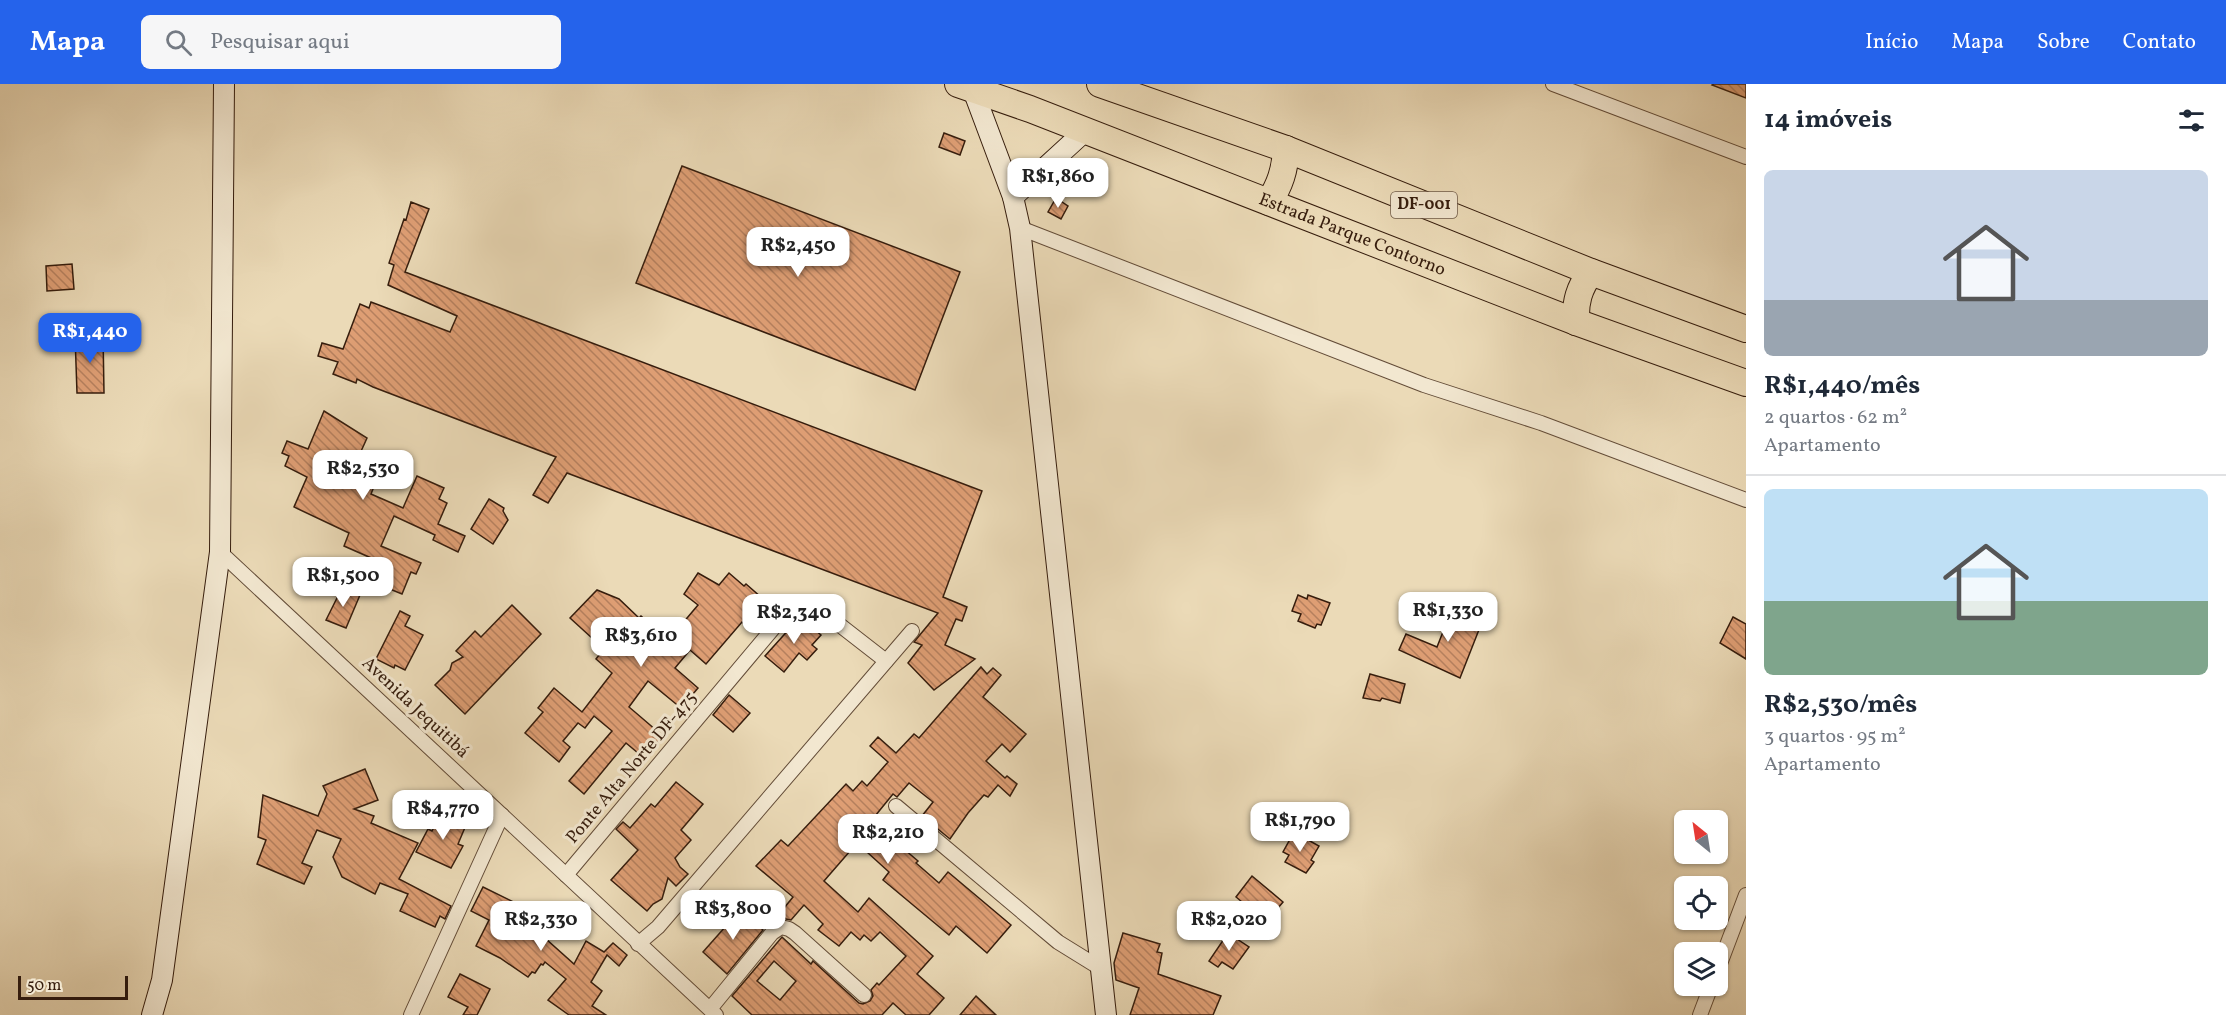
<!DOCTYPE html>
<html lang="pt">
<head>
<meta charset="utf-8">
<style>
	:root { --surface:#fff; --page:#f6f6f7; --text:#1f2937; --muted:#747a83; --line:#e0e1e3; --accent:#2563eb }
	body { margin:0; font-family:Vollkorn,serif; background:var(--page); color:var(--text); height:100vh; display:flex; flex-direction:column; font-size:22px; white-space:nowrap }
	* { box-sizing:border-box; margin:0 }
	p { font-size:20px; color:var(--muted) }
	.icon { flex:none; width:33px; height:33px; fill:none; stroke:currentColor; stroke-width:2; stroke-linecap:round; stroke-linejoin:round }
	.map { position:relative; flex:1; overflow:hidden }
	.details { display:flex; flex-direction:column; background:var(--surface); width:480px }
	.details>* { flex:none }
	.needle { width:39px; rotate:330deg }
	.buttons { position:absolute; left:1674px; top:726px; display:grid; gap:12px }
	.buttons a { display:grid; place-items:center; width:54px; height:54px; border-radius:9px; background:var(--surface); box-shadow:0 2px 4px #0004; font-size:30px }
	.scale { position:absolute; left:18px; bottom:15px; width:110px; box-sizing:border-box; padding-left:6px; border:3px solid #361d0d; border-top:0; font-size:16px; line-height:21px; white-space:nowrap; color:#361d0d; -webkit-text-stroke:4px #f2e7d0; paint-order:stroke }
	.price { position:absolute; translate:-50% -51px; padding:0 14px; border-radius:12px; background:#fff; color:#222; font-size:20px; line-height:39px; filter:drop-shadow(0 2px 3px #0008) }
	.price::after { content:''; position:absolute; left:50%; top:36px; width:18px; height:14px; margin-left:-9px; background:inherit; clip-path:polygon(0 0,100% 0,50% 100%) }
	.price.selected { background:var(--accent); color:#fff }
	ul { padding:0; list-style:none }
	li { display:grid; align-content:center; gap:12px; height:318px; padding:0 18px }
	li+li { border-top:2px solid var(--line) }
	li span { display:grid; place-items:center; height:186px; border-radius:9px; color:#555 }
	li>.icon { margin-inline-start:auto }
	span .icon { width:108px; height:108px; fill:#fffc; stroke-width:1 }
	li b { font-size:26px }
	h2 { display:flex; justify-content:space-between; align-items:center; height:72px; padding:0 18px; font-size:26px }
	header { display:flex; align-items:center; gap:36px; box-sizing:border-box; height:84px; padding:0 30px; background:var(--accent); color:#fff }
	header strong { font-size:28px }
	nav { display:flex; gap:33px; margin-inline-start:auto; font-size:21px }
	.search { width:420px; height:54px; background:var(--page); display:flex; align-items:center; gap:15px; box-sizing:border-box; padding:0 21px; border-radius:9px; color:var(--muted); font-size:22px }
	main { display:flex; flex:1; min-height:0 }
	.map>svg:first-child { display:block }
</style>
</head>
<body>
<header>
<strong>Mapa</strong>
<div class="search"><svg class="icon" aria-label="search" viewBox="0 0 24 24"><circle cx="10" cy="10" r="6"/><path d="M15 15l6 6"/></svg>Pesquisar aqui</div>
<nav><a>Início</a><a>Mapa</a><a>Sobre</a><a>Contato</a></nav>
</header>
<main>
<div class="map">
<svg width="1746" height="931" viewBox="0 0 1746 931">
	<defs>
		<pattern id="building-back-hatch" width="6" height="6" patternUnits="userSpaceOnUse" patternTransform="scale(1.5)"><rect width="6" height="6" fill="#de9e74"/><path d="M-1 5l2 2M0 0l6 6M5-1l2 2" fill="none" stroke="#b5805e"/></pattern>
	</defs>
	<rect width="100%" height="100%" fill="#ebdab7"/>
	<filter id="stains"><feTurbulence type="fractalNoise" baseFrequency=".00333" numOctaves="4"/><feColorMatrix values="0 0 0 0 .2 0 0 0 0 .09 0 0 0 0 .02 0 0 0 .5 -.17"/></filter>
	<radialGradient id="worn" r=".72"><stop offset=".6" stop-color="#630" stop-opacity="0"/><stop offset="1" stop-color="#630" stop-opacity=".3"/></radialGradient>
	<g fill="url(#building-back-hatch)" stroke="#361d0d" stroke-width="1.5" fill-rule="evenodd">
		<path d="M1713,0H1746V14L1712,1Z"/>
		<path d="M944,49L965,57L960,71L939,63Z"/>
		<path d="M682,82L960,188L915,306L636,199Z"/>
		<path d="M1056,114L1068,122L1061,135L1048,128Z"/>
		<path d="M411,118L429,125L405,188L982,407L943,513L967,523L962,537L956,535L945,561L975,575L934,606L908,579L922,561L914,558L938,529L567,389L548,419L533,411L556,373L373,303L357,295L356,299L333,290L338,278L318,272L322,259L343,265L360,220L369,224L371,218L450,248L457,232L388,201L394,181L389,179L404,135L406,136Z"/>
		<path d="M72,180L74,205L47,207L46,182Z"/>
		<path d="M103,250L104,309H77L75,251Z"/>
		<path d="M324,327L367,354L353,385L377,395L371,410L403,424L417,392L444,404L439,415L447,419L438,440L465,452L458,468L433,456L435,451L394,432L381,462L421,479L416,490L411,488L402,510L380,501L378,506L368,501L378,477L344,462L349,449L294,423L307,393L285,382L289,372L282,369L287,357L308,365Z"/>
		<path d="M489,415L504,424L503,427L508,436L493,460L471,445Z"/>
		<path d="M698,489L719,501L729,489L744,502L746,500L769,520L749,544L742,538L706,580L690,566L675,584L698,604L681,624L648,597L629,623L663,652L644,674L626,659L584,710L569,697L612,647L594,632L585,644L578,639L563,657L570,663L559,678L525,649L543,628L538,624L554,604L582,628L612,589L596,575L604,565L570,534L597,506L619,515L639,534L641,532L665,553L668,550L671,553L698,521L684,510Z"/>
		<path d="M342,504L360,511L346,544L326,536Z"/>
		<path d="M1298,511L1307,515L1308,511L1330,519L1321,541L1317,540L1315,544L1298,537L1301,530L1292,527Z"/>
		<path d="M1454,520L1484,533L1460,594L1399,566L1406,550L1437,563Z"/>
		<path d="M512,521L541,550L465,630L435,601L450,586L452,579L463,573L456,567L475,547L481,553Z"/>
		<path d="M400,527L410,532L405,542L423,551L405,586L395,581L394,584L376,575Z"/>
		<path d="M800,533L821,551L812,561L817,565L807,576L799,569L784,588L765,572Z"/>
		<path d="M1733,533L1746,540V575L1720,559Z"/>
		<path d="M981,583L987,590L993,584L1001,591L983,613L1026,650L1010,668L1002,660L986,677L1005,694L1007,692L1017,700L1010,712L998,701L988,713L984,711L968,729L950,755L922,732L933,718L909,699L897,713L893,710L871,737L918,777L916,779L939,799L948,788L1011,841L987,869L956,842L949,851L883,796L889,788L857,759L824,797L858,828L869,814L933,872L917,890L944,914L929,931H906L893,919L882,931H752L732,912L782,853L811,880L813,877L859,919L863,920L870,917L873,912L871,906L877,899L879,901L906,872L880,848L871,857L864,851L860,856L851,848L839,862L818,846L823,840L804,821L791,836L786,835L780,829L793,813L756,782L781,756L788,762L846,700L853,707L862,697L867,702L888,678L870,662L878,653L896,669L914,650L919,654ZM774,877L796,897L780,916L757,897Z"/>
		<path d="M1370,590L1405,600L1400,619L1382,614L1380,617L1363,614Z"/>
		<path d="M729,611L750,629L733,648L713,631Z"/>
		<path d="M365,685L378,716L354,725L374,732L371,739L418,759L399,795L451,822L445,835L440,832L435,843L400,827L408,810L380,799L375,810L342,793L333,773L341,755L317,746L302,779L312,783L304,800L257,780L266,756L258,753L263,711L318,732L327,710L323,702Z"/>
		<path d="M676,698L703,720L681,746L691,756L675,774L680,783L688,790L676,802L668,794L662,815L653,820L647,827L611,796L638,766L616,745L623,738L630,744L651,720L655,723Z"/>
		<path d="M441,729L466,741L458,760L463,762L451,784L416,768L428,745L432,747Z"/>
		<path d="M1294,748L1319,762L1311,776L1314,778L1306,789L1285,778L1289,771L1283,768Z"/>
		<path d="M1252,792L1283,818L1266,838L1236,813Z"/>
		<path d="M483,803L542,832L536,846L574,880L586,857L604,868L613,859L627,871L619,882L607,871L591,898L602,907L592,922L606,931H569L548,916L566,895L545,878L543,881L541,880L535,889L532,888L528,893L500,874L476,862L489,836L471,827Z"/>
		<path d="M741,825L763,846L727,890L703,868Z"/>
		<path d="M1123,849L1160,860L1157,868L1162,869L1158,890L1221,912L1213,931H1130L1139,904L1116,896L1114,879Z"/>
		<path d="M1228,849L1249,863L1233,885L1222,878L1218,883L1209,877Z"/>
		<path d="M460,890L490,905L477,931H463L468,923L448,913Z"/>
		<path d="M976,912L996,931H960Z"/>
	</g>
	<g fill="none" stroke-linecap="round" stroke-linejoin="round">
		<defs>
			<g id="street">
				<path d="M1553,0L1746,73"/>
				<path d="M1020,144L1424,301L1541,339L1746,416"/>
				<path d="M220,468L716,931"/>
				<path d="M896,722L1058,858L1100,884"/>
				<path d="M566,791L786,529C796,522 803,518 814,521L886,577"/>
				<path d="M638,860L658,843L912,547"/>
				<path d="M1718,885L1746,811"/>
				<path d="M710,925L772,849L781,843L789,845L795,849L864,911"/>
				<path d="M411,931L502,731"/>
				<path d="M1700,931L1711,902"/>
			</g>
			<g id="secondary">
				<path d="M973,6L1013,113L1020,144L1106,931"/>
				<path d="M1013,113L1084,48"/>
				<path d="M152,931L162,896L220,468L224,0"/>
			</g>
			<g id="highway">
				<path id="s1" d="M958,0L1030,25L1576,238L1746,299"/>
				<path d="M1100,0L1286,65L1591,188L1746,245"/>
				<path d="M1269,118C1280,101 1285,86 1286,65"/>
				<path d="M1576,238C1575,218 1579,204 1591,188"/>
			</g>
		</defs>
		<use href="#street" stroke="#634c38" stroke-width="16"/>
		<use href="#secondary" stroke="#361d0d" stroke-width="22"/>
		<use href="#highway" stroke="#361d0d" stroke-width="28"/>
		<use href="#street" stroke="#f2e7d0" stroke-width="14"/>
		<use href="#secondary" stroke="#f2e7d0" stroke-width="20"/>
		<use href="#highway" stroke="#ebdab7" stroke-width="26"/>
	</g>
	<g text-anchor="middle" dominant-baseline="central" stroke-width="6" stroke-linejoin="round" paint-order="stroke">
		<rect fill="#f2e7d0" stroke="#6e5a48" stroke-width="1.5" x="1391" y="108" width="66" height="26" rx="4.5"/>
		<g font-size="16" font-weight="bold" fill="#361d0d">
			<text x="1424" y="121">DF-001</text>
		</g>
		<g font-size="18" fill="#361d0d" stroke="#f2e7d0">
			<text stroke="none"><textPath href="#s1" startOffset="422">Estrada Parque Contorno</textPath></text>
			<text transform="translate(415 624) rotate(43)">Avenida Jequitibá</text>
			<text transform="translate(632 684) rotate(-50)">Ponte Alta Norte DF-475</text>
		</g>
	</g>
	<rect width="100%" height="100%" filter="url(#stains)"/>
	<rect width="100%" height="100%" fill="url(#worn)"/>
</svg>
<div class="buttons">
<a><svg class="needle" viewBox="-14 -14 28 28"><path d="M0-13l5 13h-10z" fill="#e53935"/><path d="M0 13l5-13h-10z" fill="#747a83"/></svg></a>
<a><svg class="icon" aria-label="locate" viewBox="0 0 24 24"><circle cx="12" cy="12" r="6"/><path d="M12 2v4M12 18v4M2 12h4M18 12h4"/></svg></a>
<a><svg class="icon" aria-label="layers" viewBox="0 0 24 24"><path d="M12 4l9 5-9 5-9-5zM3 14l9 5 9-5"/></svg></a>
</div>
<div class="scale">50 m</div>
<b class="price" style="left:1058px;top:125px">R$1,860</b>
<b class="price" style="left:798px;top:194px">R$2,450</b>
<b class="price selected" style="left:90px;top:280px">R$1,440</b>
<b class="price" style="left:363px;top:417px">R$2,530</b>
<b class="price" style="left:343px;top:524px">R$1,500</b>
<b class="price" style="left:1448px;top:559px">R$1,330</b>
<b class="price" style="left:794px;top:561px">R$2,340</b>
<b class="price" style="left:641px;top:584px">R$3,610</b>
<b class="price" style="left:443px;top:757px">R$4,770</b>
<b class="price" style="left:1300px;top:769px">R$1,790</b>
<b class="price" style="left:888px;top:781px">R$2,210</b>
<b class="price" style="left:733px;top:857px">R$3,800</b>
<b class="price" style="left:541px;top:868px">R$2,330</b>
<b class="price" style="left:1229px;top:868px">R$2,020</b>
</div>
<section class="details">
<h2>14 imóveis<svg class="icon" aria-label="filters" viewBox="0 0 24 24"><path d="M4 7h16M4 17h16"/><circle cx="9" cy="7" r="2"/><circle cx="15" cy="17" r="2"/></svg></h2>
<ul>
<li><span style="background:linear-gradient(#c9d6e8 70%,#9aa5b1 0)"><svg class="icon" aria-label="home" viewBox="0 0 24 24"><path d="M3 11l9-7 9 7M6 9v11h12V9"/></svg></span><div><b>R$1,440/mês</b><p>2 quartos · 62 m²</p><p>Apartamento</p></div></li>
<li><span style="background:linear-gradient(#bfe0f5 60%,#7fa58c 0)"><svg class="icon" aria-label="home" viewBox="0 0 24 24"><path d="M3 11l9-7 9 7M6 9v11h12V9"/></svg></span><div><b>R$2,530/mês</b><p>3 quartos · 95 m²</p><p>Apartamento</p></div></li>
</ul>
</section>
</main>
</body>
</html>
